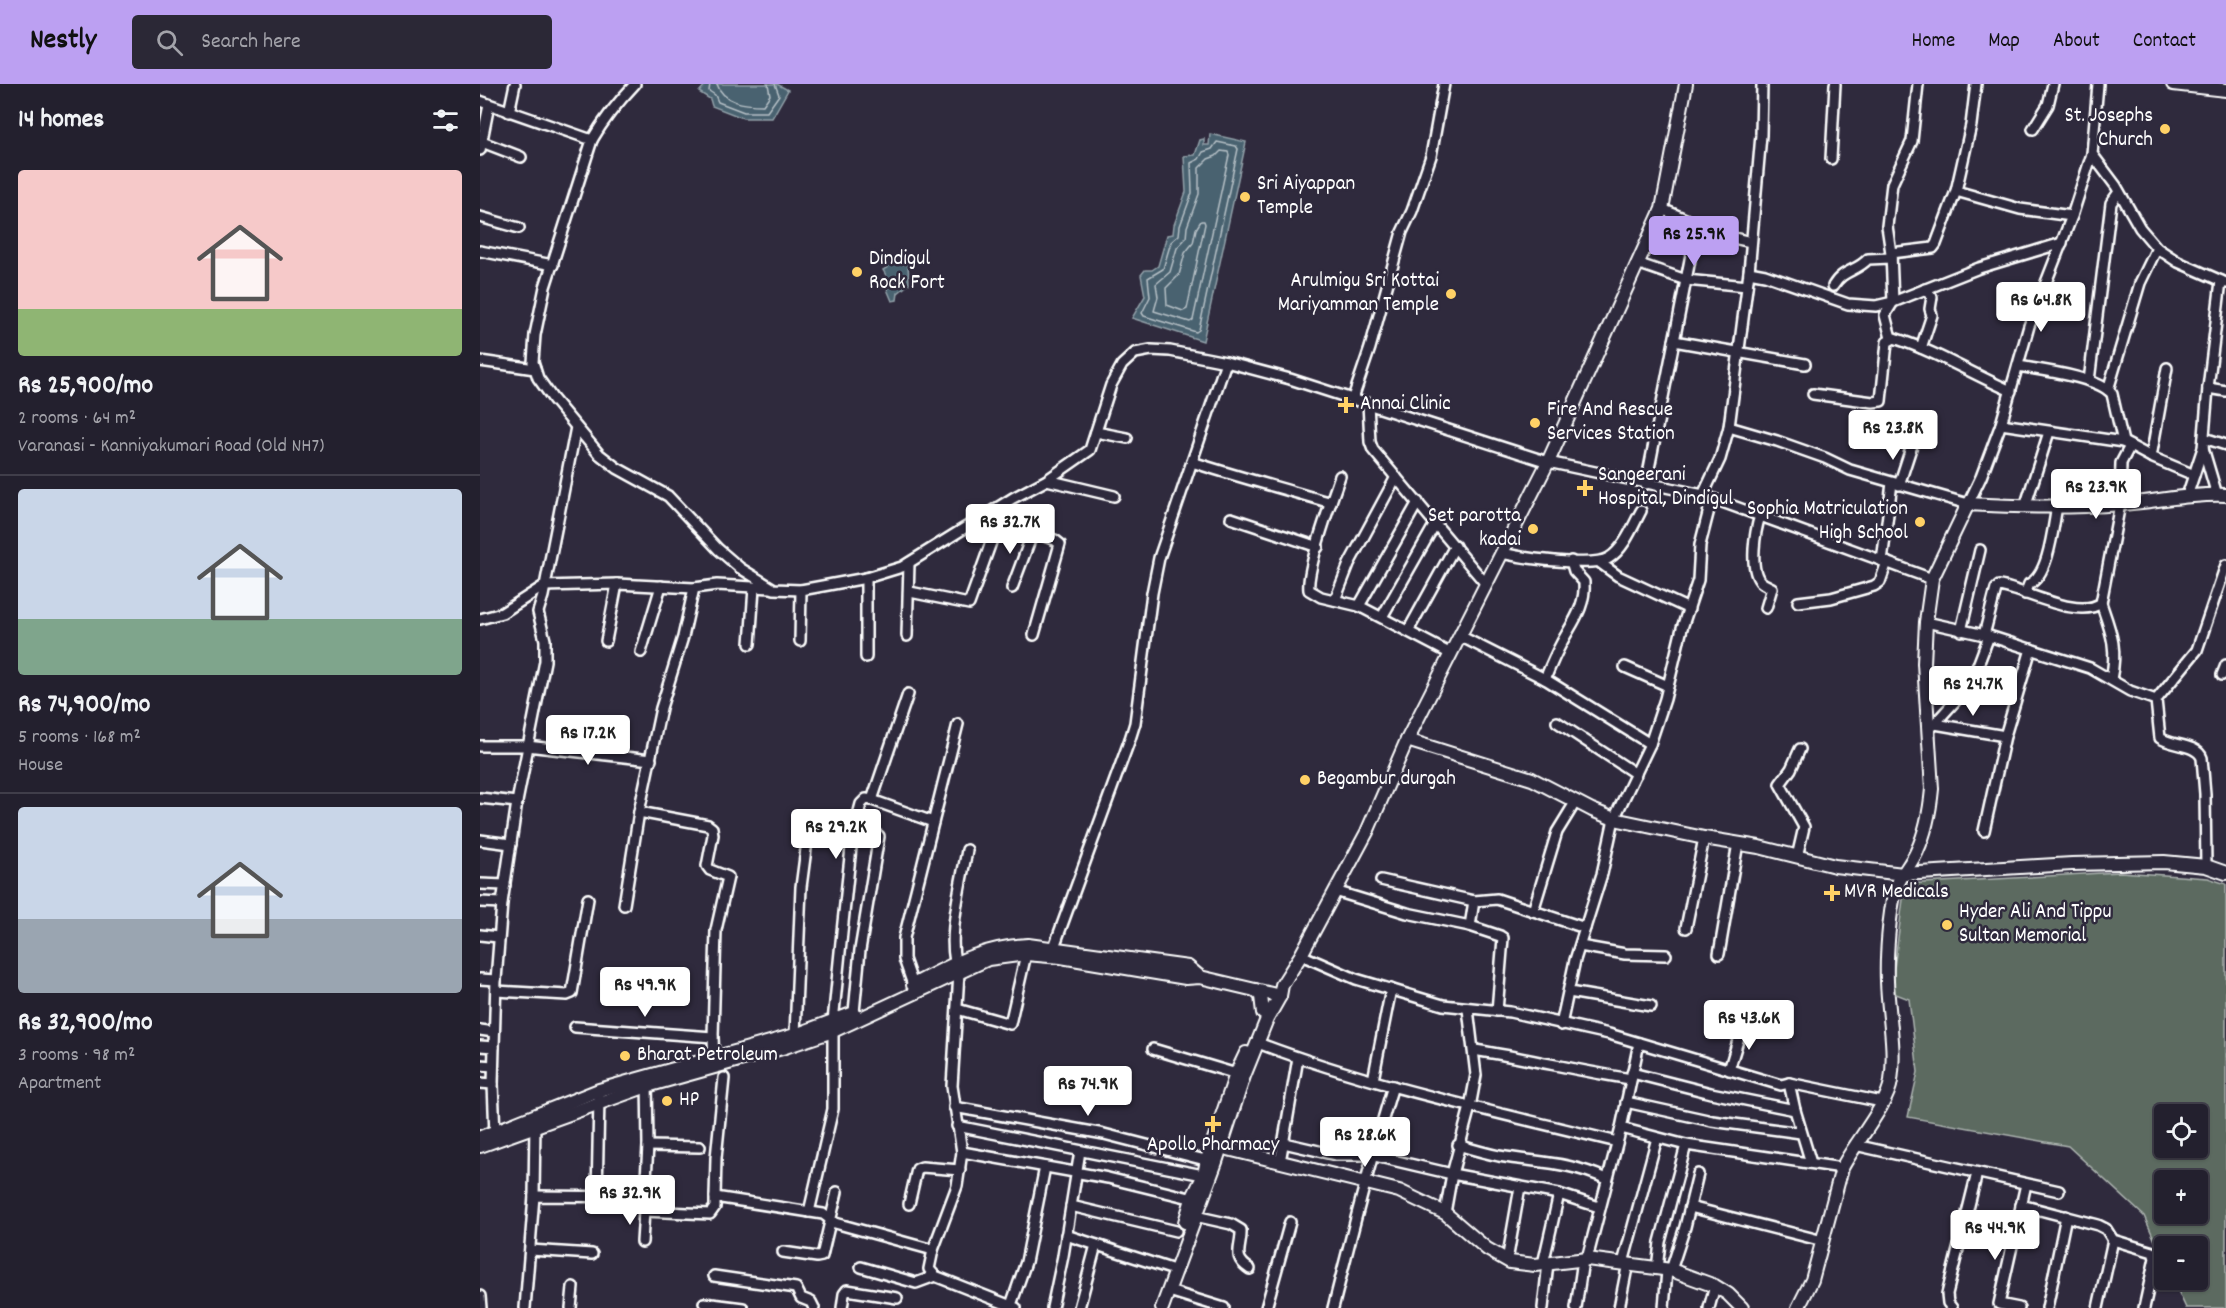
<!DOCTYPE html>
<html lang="en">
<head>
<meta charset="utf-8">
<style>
	:root { --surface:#23202e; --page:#2b2836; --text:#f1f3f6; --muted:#a3a3aa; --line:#403e4a; --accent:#bca0f2 }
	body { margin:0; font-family:Dekko,sans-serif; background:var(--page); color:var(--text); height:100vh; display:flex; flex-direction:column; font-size:22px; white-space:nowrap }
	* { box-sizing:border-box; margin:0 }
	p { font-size:20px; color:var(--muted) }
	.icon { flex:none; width:33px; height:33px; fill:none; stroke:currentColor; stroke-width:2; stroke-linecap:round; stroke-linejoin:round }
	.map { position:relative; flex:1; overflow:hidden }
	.details { display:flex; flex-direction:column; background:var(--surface); width:480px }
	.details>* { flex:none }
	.tools { position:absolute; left:1674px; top:1020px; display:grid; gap:12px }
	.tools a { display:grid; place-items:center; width:54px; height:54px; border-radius:6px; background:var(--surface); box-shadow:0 2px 4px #0004,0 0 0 2px var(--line); font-size:30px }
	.price { position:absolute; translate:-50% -51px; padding:0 14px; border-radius:6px; background:#fff; color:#222; font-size:20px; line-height:39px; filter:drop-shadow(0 2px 3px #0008) }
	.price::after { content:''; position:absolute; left:50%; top:36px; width:18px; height:14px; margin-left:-9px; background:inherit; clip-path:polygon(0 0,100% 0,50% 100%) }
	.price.on { background:var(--accent); color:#111 }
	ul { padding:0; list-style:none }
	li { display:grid; align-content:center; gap:12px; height:318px; padding:0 18px }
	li+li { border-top:2px solid var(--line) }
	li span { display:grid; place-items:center; height:186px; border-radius:6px; color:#555 }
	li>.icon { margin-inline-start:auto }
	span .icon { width:108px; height:108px; fill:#fffc; stroke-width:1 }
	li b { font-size:26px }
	h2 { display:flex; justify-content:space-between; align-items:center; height:72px; padding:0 18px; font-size:26px }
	header { display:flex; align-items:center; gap:36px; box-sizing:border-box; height:84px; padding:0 30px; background:var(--accent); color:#111 }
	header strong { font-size:28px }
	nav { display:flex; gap:33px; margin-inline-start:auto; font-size:21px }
	.search { width:420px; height:54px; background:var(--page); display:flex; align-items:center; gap:15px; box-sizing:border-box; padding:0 21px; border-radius:6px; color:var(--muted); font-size:22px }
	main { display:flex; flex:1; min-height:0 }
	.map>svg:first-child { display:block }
</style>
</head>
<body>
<header>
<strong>Nestly</strong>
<div class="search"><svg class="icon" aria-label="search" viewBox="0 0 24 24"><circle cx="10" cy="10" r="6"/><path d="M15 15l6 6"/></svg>Search here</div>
<nav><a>Home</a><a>Map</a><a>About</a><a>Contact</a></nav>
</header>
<main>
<section class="details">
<h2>14 homes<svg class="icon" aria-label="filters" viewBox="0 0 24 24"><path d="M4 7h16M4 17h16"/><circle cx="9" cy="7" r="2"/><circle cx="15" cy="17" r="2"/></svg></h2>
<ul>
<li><span style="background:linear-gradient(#f6c9c9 75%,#8fb573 0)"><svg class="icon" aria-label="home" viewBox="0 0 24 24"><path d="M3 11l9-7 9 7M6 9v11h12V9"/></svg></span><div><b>Rs 25,900/mo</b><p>2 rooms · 64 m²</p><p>Varanasi - Kanniyakumari Road (Old NH7)</p></div></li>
<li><span style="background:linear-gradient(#c9d6e8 70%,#7fa58c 0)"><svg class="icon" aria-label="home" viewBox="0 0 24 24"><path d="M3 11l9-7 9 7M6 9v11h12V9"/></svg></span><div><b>Rs 74,900/mo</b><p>5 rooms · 168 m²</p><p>House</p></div></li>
<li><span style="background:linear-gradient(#c9d6e8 60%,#9aa5b1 0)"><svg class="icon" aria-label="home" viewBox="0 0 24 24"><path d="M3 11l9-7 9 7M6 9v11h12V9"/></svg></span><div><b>Rs 32,900/mo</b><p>3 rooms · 98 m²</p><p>Apartment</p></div></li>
</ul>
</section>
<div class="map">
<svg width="1746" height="1224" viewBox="0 0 1746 1224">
	<rect width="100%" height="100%" fill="#2f2a3d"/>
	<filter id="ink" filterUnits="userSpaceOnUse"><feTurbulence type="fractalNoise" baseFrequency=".0167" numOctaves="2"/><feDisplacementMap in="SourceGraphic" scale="12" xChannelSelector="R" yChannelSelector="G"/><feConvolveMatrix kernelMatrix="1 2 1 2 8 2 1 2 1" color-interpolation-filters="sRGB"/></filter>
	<g filter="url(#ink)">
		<path fill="#5b6a61" stroke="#adb4b0" stroke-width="1.5" fill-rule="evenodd" d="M1640,788L1728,794L1746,800V1224H1706L1693,1196H1718V1162H1684V1177L1664,1132L1588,1062L1428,1033L1438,988L1429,915L1411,908L1425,800ZM1684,1030H1718V1064H1684ZM1684,1096H1718V1130H1684Z"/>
		<g fill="#496270" stroke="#92a1a9" stroke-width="1.5">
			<path d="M226,0H297L308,6L292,34H263L232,22L230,15L219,8Z"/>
			<path d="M730,50L766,58L723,257L652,234L665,212L661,191L665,186H672L678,182L687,151L693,150L694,141L706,108L704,72L715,71L720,56L724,55V61H729Z"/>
			<path d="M408,179L428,180L429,200L418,209L417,216L412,217L407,205L409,198L406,196L407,193L403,186L408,183Z"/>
		</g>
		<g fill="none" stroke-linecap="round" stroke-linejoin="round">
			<g stroke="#b6c0c6" stroke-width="1.5">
				<path d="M230,0L229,7L235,11L238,18L264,28H287L299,11L295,0"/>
				<path d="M237,0C243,19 265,21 283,21L290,11L288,0"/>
				<path d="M737,58L756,62L758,65L719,246L716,248L664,232L662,229L670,213L668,194L683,185L691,158L699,151L700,142L712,109L711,79L719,75L723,68L732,65Z"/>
				<path d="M741,67L748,68L749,71L713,236L710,238L674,227L678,213L676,200L690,188L697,164L706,154L707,143L719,110V84L728,75L736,72Z"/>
				<path d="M721,137H724L725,140L707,225L703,227L687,221L686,204L699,191L705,169L713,159L716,145Z"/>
			</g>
			<defs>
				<g id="minor">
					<path d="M1496,0L1491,41L1476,107L1540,125L1592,132"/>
					<path d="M0,17L112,56L65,203L55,251L53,278L58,294L73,315L119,370L137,384L188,412L238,465L260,484L294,505L321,506L386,494L422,483L533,414L567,396L610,366L631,301L642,281L655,269L671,266L690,267L746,278L810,295L1068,378L1223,411L1452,495"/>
					<path d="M29,28L35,0"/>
					<path d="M1553,45L1568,21L1573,0"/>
					<path d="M112,56C124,35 138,18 155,0"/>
					<path d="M2,58L41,73"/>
					<path d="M0,66L9,21"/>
					<path d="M1612,70L1636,102L1660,144L1677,164L1698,178L1746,199"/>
					<path d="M1351,75L1355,0"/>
					<path d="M1182,125L1245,152L1271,158"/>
					<path d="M0,133L39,144"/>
					<path d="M0,167L73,181"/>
					<path d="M1411,169L1453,164L1456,160L1476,107"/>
					<path d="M1157,179L1206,196L1267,202"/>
					<path d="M1269,188L1285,191L1368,220L1396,222L1413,218L1499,184L1582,159"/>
					<path d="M1353,202C1363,185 1376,188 1388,175L1411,174"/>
					<path d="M1411,254L1405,231L1413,218L1411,169L1407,142L1412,100L1432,57L1438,0"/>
					<path d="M1194,257L1325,280"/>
					<path d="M1441,264L1452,231L1450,225L1452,213L1445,205"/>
					<path d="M0,277L55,285"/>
					<path d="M1538,282C1560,286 1619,293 1632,310L1643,358L1671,373L1714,391"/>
					<path d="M1609,297L1631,119L1639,108"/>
					<path d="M1728,304L1746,307"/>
					<path d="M1628,306L1660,199L1677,164"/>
					<path d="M1333,310L1393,318L1401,317L1407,258L1414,254C1455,267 1492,290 1531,307"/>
					<path d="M873,314L890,264L922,148L932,127L951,72L964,0"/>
					<path d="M888,319L890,358L893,366L1006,500"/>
					<path d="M1521,340L1643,358"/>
					<path d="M1249,343L1297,357L1345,374L1370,386L1488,420L1501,393L1521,340L1549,242L1592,132L1612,70L1618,0"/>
					<path d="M616,348L647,354"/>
					<path d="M1724,354L1746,361"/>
					<path d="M1723,364L1737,411"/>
					<path d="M1671,373L1687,284"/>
					<path d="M712,378C758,393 805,405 851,419"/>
					<path d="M860,392C852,415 826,485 829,506L841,513L879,522L971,570"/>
					<path d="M567,396L634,412"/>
					<path d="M1166,400L1217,140"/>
					<path d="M1419,401L1432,361"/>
					<path d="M1223,411L1240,375L1249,343L1269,188L1281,51L1282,0"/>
					<path d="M1707,412L1723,364L1728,304L1741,197"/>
					<path d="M1545,423L1569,348"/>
					<path d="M506,431L575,456L580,460L554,551"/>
					<path d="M1280,432C1275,447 1269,484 1280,497C1283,500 1288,502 1292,504L1286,524"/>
					<path d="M751,434L838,463"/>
					<path d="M1022,469C1043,474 1112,484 1129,474C1144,465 1153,442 1161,427"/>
					<path d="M1402,477L1412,399"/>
					<path d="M1119,478L1138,492L1209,525"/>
					<path d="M386,494V573"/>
					<path d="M532,504L553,448"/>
					<path d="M430,508L489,520L519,436"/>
					<path d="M1545,510L1549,500C1569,491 1573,443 1577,422"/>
					<path d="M855,516L869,480L916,393"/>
					<path d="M1318,518L1351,514L1394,502L1400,498L1407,478"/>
					<path d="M1621,519C1631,548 1638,564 1631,595"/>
					<path d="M879,522L938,418"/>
					<path d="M902,533L955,440"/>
					<path d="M0,535L22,529L64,502L137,500L214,504L237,501L291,504"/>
					<path d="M1446,538L1509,552L1610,584L1650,607L1676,616L1680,654C1692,662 1717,660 1722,674L1725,710L1726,782"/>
					<path d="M928,547L975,462"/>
					<path d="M1481,547L1500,466"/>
					<path d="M1504,551L1516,505L1519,502C1544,505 1598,536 1621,519L1640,420L1641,379L1650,362"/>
					<path d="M427,552L429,479"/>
					<path d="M980,552L1065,595L1170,660"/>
					<path d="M126,557L137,500"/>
					<path d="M320,557L321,506"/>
					<path d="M270,560L274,504"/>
					<path d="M161,568L181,502"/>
					<path d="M1145,583L1188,602"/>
					<path d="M1742,591L1746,581"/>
					<path d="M1065,595C1070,583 1075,571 1081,560C1092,539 1106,523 1104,498L1094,487L1091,477"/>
					<path d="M1676,616L1717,566L1746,481"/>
					<path d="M1077,638L1156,690"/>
					<path d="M1455,640L1525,652"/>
					<path d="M1449,646L1487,604L1498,581L1509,552"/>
					<path d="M0,662H47L171,676"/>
					<path d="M0,714L37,718"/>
					<path d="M392,716L428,610"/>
					<path d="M159,728L228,741L232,744L233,751L227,782L230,786L248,793L236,846L233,953L234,980"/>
					<path d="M1504,747L1525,652L1551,565"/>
					<path d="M0,756L31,760"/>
					<path d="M487,766C482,797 464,861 479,889L472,1002L482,1068L477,1102L453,1166L449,1185L455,1192L536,1224"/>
					<path d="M1317,773L1324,743L1300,700L1311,685L1320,665"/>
					<path d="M901,796L994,817L1017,815L1105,844"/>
					<path d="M0,800L25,801"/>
					<path d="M855,807L927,829L990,842L1020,852L1023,854L1017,927"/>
					<path d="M0,818L22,819"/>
					<path d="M144,821L159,728L181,624L203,553L214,504"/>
					<path d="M1053,827L1077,748L1096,717"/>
					<path d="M990,842L994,817"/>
					<path d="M1206,844L1224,754"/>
					<path d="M0,851L18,853"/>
					<path d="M1100,862L1145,870L1186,871"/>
					<path d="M574,863L650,655L655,639L672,509L679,474L746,278"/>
					<path d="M1239,870L1258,759"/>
					<path d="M821,871L876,895L963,921L1030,928L1129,950L1301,1001L1309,999L1402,1018"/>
					<path d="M0,895L16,896L14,963L0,962"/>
					<path d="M16,896L22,819L37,718L65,577V556L58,528L63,512L96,343"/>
					<path d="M433,901L424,875V854L478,640"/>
					<path d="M16,907L87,911L92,909L108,815"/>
					<path d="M1089,908L1171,922"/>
					<path d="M477,925L530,940L546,870"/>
					<path d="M374,928L380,866L399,752"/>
					<path d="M1081,941L1095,876L1122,790L1134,735L1170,660L1185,615L1202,544L1218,496L1220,461L1232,414"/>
					<path d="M95,943L233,953"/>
					<path d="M0,946L14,948"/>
					<path d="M315,951L321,803L328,750"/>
					<path d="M778,959C894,1003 1017,1028 1137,1058"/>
					<path d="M673,965L760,991"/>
					<path d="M994,966C1047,974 1098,987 1151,995"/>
					<path d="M0,981L13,982"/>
					<path d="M1249,986L1263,940"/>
					<path d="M1152,989L1231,1009L1315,1026"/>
					<path d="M167,996L168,1062L164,1127L230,1130L235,1123V1113L343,1130L355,1139L453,1166"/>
					<path d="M893,996L911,905"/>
					<path d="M0,999L13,1000L14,963"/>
					<path d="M1309,999L1315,1026L1331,1079"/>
					<path d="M13,1000L15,1051"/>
					<path d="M1146,1018L1232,1037L1321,1049"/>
					<path d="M474,1023L624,1050L733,1078"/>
					<path d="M477,1042L728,1092"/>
					<path d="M1141,1044L1206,1061L1362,1084"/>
					<path d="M804,1059L856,1071H891L972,1090L1079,1110L1119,1123"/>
					<path d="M978,1061C991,1065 1005,1069 1019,1072C1059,1079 1087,1077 1127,1095"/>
					<path d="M1375,1061L1579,1107"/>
					<path d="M168,1062L220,1063"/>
					<path d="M482,1068L628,1094L718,1116"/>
					<path d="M800,1078L818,974"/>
					<path d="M54,1112L55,1037"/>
					<path d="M117,1113L119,1013"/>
					<path d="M235,1113L236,1074L244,994"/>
					<path d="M429,1120L437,1085L442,1083L480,1086"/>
					<path d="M1541,1121L1618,1141L1626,1145L1633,1156L1673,1168L1675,1174L1664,1224"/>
					<path d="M591,1122L696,1147"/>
					<path d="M1210,1123L1343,1157"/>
					<path d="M329,1128L353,1025V938L362,848L372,754L381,720L386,715L392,716L453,738"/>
					<path d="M965,1129L972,1090L990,1023L996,991L988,925"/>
					<path d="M715,1132L751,1140L761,1146C762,1164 751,1173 770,1185"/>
					<path d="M586,1151L697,1187"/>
					<path d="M162,1158L164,1127"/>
					<path d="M50,1166L112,1170"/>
					<path d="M303,1168L337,1173L342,1172L357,1108"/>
					<path d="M1107,1175L1141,1044L1159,959"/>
					<path d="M1027,1177L1040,1103"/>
					<path d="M1143,1179L1177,1054"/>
					<path d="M1063,1180L1079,1110"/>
					<path d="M381,1183L436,1199L455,1192"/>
					<path d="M1177,1185L1180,1158L1206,1061"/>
					<path d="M1191,1186L1205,1143L1218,1090"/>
					<path d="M234,1192L316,1204L321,1214L331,1218L334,1224"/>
					<path d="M689,1207L744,1224"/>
					<path d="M0,1212L1,1224"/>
					<path d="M224,1219L263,1224"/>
					<path d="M45,1224L54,1112L164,1113"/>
					<path d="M91,1224L93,1203"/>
					<path d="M362,1224L364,1210L367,1206L417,1214"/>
					<path d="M530,1224L546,1178L565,1083"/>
					<path d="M572,1224L583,1172L600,1067"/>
					<path d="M599,1224L616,1161"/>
					<path d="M786,1224L810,1138"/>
					<path d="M853,1224C872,1150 890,1075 913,1002"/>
					<path d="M1063,1224L1068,1179"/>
					<path d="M1096,1224L1103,1176"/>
					<path d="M1139,1224L1148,1179"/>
					<path d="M1184,1224L1187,1186"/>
					<path d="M1229,1224L1235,1202"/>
					<path d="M1472,1224L1468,1219L1467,1210L1497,1089"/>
					<path d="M1539,1224L1519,1220L1546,1100"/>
					<path d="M1567,1224L1586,1132"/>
					<path d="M1618,1224L1633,1156"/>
				</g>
				<g id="major">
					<path d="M1693,0L1746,6"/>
					<path d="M927,656L1052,695L1112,726L1134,735L1224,754L1279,763L1355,782L1423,790L1592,780L1684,778L1726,782L1746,789"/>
					<path d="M433,901C473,880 502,863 548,861L708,883L720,893"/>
					<path d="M775,906L781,912L783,929"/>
					<path d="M1,1053L119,1006L315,951L374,929"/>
					<path d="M0,1062L167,1002L302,964L353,947L508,875L546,870L581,873L706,894L720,893L800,912"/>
					<path d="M740,1063L919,1107L965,1129L1007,1165L1030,1178L1055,1181L1107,1175L1191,1186L1235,1202L1248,1210L1262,1224"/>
					<path d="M705,1138L712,1115L724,1091L727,1076L756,990L766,969"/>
					<path d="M682,1224L736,1078L764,992L787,935L800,912L802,901L821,871L887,748L927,656L1068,378L1182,125L1206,0"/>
					<path d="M1318,1224L1332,1196L1362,1084C1374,1060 1408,1021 1411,997C1416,964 1408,930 1407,897C1406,872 1409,831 1415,807C1419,792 1431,781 1437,767C1446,748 1450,726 1452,705L1444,579L1446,538L1452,495L1488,420C1539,423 1590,424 1640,420C1675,418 1711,409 1746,411"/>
				</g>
			</defs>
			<use href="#minor" stroke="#fff" stroke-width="14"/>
			<use href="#major" stroke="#fff" stroke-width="16"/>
			<use href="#minor" stroke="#2f2a3d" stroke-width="9"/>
			<use href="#major" stroke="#2f2a3d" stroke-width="12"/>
		</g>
	</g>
	<g fill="#ffd166" stroke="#2f2a3d" stroke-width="2">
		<circle cx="1685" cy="45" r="6"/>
		<circle cx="765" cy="113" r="6"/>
		<circle cx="377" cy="188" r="6"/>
		<circle cx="971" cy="210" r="6"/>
		<path d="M863 312h6v6h6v6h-6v6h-6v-6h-6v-6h6z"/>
		<circle cx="1055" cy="339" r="6"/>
		<path d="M1102 395h6v6h6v6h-6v6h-6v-6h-6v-6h6z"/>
		<circle cx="1440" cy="438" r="6"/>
		<circle cx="1053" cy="445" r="6"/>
		<circle cx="825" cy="696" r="6"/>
		<path d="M1349 800h6v6h6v6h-6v6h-6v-6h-6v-6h6z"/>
		<circle cx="1467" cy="841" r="6"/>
		<circle cx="145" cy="972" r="6"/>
		<circle cx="187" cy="1017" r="6"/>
		<path d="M730 1031h6v6h6v6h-6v6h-6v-6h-6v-6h6z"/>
	</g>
	<g text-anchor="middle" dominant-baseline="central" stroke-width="5" stroke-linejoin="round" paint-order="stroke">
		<g font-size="21" fill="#fff" stroke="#2f2a3d" text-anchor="start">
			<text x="1673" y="33" text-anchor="end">St. Josephs<tspan x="1673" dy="24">Church</tspan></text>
			<text x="777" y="101">Sri Aiyappan<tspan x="777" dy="24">Temple</tspan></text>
			<text x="389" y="176">Dindigul<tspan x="389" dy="24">Rock Fort</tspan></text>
			<text x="959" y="198" text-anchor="end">Arulmigu Sri Kottai<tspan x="959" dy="24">Mariyamman Temple</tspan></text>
			<text x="880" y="321">Annai Clinic</text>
			<text x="1067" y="327">Fire And Rescue<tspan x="1067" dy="24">Services Station</tspan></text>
			<text x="1118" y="392">Sangeerani<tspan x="1118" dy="24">Hospital, Dindigul</tspan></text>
			<text x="1428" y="426" text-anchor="end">Sophia Matriculation<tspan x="1428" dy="24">High School</tspan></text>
			<text x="1041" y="433" text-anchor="end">Set parotta<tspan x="1041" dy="24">kadai</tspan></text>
			<text x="837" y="696">Begambur durgah</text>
			<text x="1364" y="809">MVR Medicals</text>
			<text x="1479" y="829">Hyder Ali And Tippu<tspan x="1479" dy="24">Sultan Memorial</tspan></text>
			<text x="157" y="972">Bharat Petroleum</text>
			<text x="199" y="1017">HP</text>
			<text x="733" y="1062" text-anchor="middle">Apollo Pharmacy</text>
		</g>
	</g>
</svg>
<div class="tools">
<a><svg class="icon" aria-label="locate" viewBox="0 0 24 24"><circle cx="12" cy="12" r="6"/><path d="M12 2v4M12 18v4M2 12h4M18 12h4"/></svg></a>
<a>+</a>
<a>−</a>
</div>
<b class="price on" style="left:1214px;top:183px">Rs 25.9K</b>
<b class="price" style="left:1561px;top:249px">Rs 64.8K</b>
<b class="price" style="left:1413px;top:377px">Rs 23.8K</b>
<b class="price" style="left:1616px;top:436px">Rs 23.9K</b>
<b class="price" style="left:530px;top:471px">Rs 32.7K</b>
<b class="price" style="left:1493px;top:633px">Rs 24.7K</b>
<b class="price" style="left:108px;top:682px">Rs 17.2K</b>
<b class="price" style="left:356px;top:776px">Rs 29.2K</b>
<b class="price" style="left:165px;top:934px">Rs 49.9K</b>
<b class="price" style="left:1269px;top:967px">Rs 43.6K</b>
<b class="price" style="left:608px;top:1033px">Rs 74.9K</b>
<b class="price" style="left:885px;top:1084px">Rs 28.6K</b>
<b class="price" style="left:150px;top:1142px">Rs 32.9K</b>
<b class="price" style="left:1515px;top:1177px">Rs 44.9K</b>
</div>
</main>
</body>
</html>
